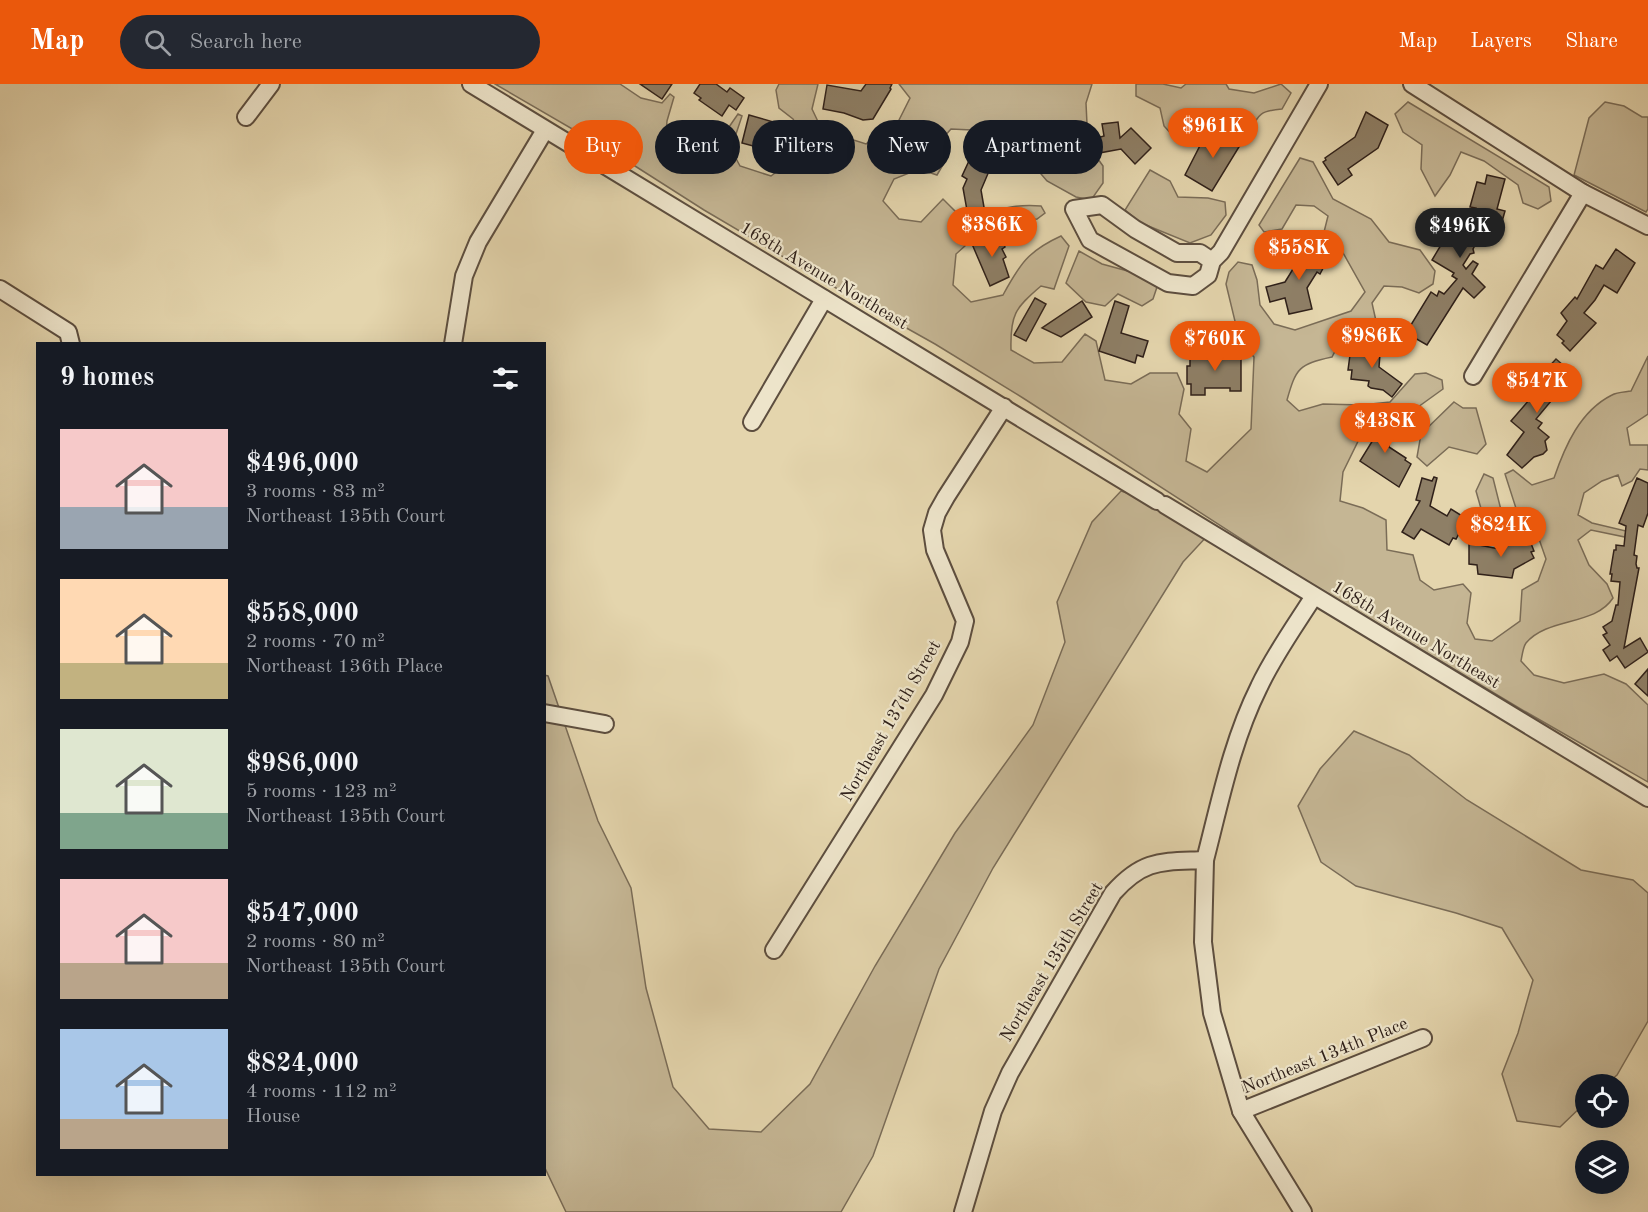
<!DOCTYPE html>
<html lang="en">
<head>
<meta charset="utf-8">
<style>
	:root { --surface:#171b24; --page:#242831; --text:#f1f3f6; --muted:#9ea1a6; --accent:#ea580c }
	body { margin:0; font-family:"Old Standard TT",serif; background:var(--page); color:var(--text); height:100vh; display:flex; flex-direction:column; font-size:22px; white-space:nowrap }
	* { box-sizing:border-box; margin:0 }
	p { font-size:20px; color:var(--muted) }
	.icon { flex:none; width:33px; height:33px; fill:none; stroke:currentColor; stroke-width:2; stroke-linecap:round; stroke-linejoin:round }
	.map { position:relative; flex:1; overflow:hidden }
	.side { position:absolute; left:36px; top:258px; width:510px; height:834px; display:flex; flex-direction:column; background:var(--surface); border-radius:0px; box-shadow:0 6px 24px #0002 }
	.side>* { flex:none }
	.banner { position:absolute; left:564px; top:36px; width:570px; height:54px; display:flex; gap:12px }
	.tools { position:absolute; left:1575px; top:990px; display:grid; gap:12px }
	.tools a { display:grid; place-items:center; width:54px; height:54px; border-radius:50%; background:var(--surface); box-shadow:0 6px 24px #0002; font-size:30px }
	.price { position:absolute; translate:-50% -51px; padding:0 14px; border-radius:21px; background:var(--accent); color:#fff; font-size:20px; line-height:39px; filter:drop-shadow(0 2px 3px #0008) }
	.price::after { content:''; position:absolute; left:50%; top:36px; width:18px; height:14px; margin-left:-9px; background:inherit; clip-path:polygon(0 0,100% 0,50% 100%) }
	.price.selected { background:#222; color:#fff }
	ul { padding:0; list-style:none }
	li { display:flex; align-items:center; gap:18px; height:150px; padding:0 24px }
	li span { display:grid; place-items:center; flex:none; width:168px; height:120px; border-radius:0px; color:#555 }
	li>.icon { margin-inline-start:auto }
	span .icon { width:72px; height:72px; fill:#fffc; stroke-width:1 }
	li b { font-size:26px }
	h2 { display:flex; justify-content:space-between; align-items:center; height:72px; padding:0 24px; font-size:26px }
	.chip { padding:0 21px; border-radius:27px; background:var(--surface); box-shadow:0 6px 24px #0002; font-size:21px; line-height:54px }
	.chip.selected { background:var(--accent); color:#fff }
	header { display:flex; align-items:center; gap:36px; box-sizing:border-box; height:84px; padding:0 30px; background:var(--accent); color:#fff }
	header strong { font-size:28px }
	nav { display:flex; gap:33px; margin-inline-start:auto; font-size:21px }
	.search { width:420px; height:54px; background:var(--page); display:flex; align-items:center; gap:15px; box-sizing:border-box; padding:0 21px; border-radius:33px; color:var(--muted); font-size:22px }
	.map>svg:first-child { display:block }
</style>
</head>
<body>
<header>
<strong>Map</strong>
<div class="search"><svg class="icon" aria-label="search" viewBox="0 0 24 24"><circle cx="10" cy="10" r="6"/><path d="M15 15l6 6"/></svg>Search here</div>
<nav><a>Map</a><a>Layers</a><a>Share</a></nav>
</header>
<div class="map">
<svg width="1648" height="1128" viewBox="0 0 1648 1128">
	<rect width="100%" height="100%" fill="#e4d5ad"/>
	<filter id="stains"><feTurbulence type="fractalNoise" baseFrequency=".00333" numOctaves="4"/><feColorMatrix values="0 0 0 0 .2 0 0 0 0 .09 0 0 0 0 .02 0 0 0 .5 -.17"/></filter>
	<radialGradient id="worn" r=".72"><stop offset=".6" stop-color="#630" stop-opacity="0"/><stop offset="1" stop-color="#630" stop-opacity=".3"/></radialGradient>
	<g fill="#c5b694" stroke="#7a6c57" stroke-width="1.5">
		<path d="M495,0H620L641,14L662,19L670,10L674,13L667,37L665,61L693,70L713,66L738,30L742,32L731,65L740,82L771,92L795,74L802,51L793,35L779,24L776,6L779,0H818L812,25L822,46L866,60L897,40L910,14L899,0H1092L1086,19L1088,61L1103,82V99L1091,116L1076,113L1047,97L1023,69L998,61L972,46L951,45L934,64L944,79L937,91L919,85L894,95L883,117L899,135L921,138L943,115L960,132L975,136C999,124 1015,120 1041,122L1045,129L1037,135L1015,137L975,153L956,170L953,201L971,218L1003,211C1020,180 1028,167 1061,152L1069,162L1054,205L1041,202C1015,224 1010,231 1011,266L1034,279L1062,278L1085,250L1096,257L1105,296L1131,300L1150,289H1177L1184,305L1179,330L1191,345L1186,377L1207,388L1251,345L1254,273L1240,258L1226,200L1229,188L1238,178L1252,181L1257,196L1260,221L1274,240L1295,246L1351,227L1365,208L1342,167L1322,156L1328,132L1314,122L1296,121L1282,145L1264,148L1259,141L1300,74L1313,78L1333,115L1371,135L1389,158L1420,166L1435,187L1433,200L1419,209L1402,203L1384,202L1372,219L1376,237L1369,249L1345,248L1332,273C1299,280 1296,284 1287,316L1299,327L1323,320L1362,321L1390,318L1415,290L1426,289L1442,296L1443,305L1411,328L1379,326L1370,333L1343,388L1340,417L1363,424L1386,436L1387,466L1413,471L1420,496L1434,506L1463,500L1471,509L1467,539L1475,555L1492,557L1520,537L1522,506L1538,497L1546,475L1539,455L1522,443L1505,390L1513,386L1532,401L1554,394C1565,362 1580,327 1612,311C1617,308 1625,308 1631,307L1648,272V330L1627,344L1630,361H1648V386L1640,385L1632,397L1622,402L1618,391L1602,397L1584,409L1578,431L1592,439L1626,447L1625,453L1591,446L1578,456L1589,481L1607,500L1613,514C1595,542 1548,533 1526,559C1523,563 1522,572 1521,577L1534,591L1564,599L1604,590L1626,600L1648,621V698L1526,628L1300,493L1023,314L935,260L853,214L704,126L624,75Z"/>
		<path d="M1136,0H1163L1181,4L1186,0H1226L1229,5L1254,9L1281,0L1291,9L1282,25C1259,27 1259,30 1248,50L1228,38L1199,31L1174,53L1164,42L1160,24L1136,12Z"/>
		<path d="M1408,18L1549,103L1551,117L1538,125L1523,119L1518,101L1484,77L1461,68L1450,91L1435,112L1421,85L1422,61L1403,48L1395,30Z"/>
		<path d="M1605,18L1624,22L1642,33H1648V125L1646,128L1574,91L1589,34Z"/>
		<path d="M1150,86L1170,97L1178,113L1208,114L1225,118L1226,131L1211,151L1190,159L1141,139L1125,126Z"/>
		<path d="M1079,167L1102,180L1135,189L1157,203L1153,215L1142,222L1118,210L1105,222L1086,218L1066,199Z"/>
		<path d="M1454,318L1463,324H1476L1486,360L1477,370L1449,363L1427,382L1417,373L1421,350Z"/>
		<path d="M1484,390L1493,394L1504,438L1483,453L1471,446L1482,428L1476,407Z"/>
		<path d="M1121,407L1165,421L1210,449L1183,478L993,784L939,885L873,1072L841,1128H566L544,1082V591L548,592L598,737L631,804L646,904L673,1003L709,1045L761,1048L810,1000L875,882L955,749L1033,641L1065,558L1057,518L1092,438Z"/>
		<path d="M1354,647L1409,671L1467,716L1581,786L1633,796L1648,809V937L1617,991L1606,1000H1586L1585,1019L1560,1043L1517,1037L1502,990L1518,949L1533,896L1502,844L1456,829L1356,802L1321,778L1298,722L1320,685Z"/>
	</g>
	<g fill="#8e7f66" stroke="#30211a" stroke-width="1.5">
		<path d="M640,0H672L662,15Z"/>
		<path d="M700,0H716L727,8L730,4L744,14L736,26L729,21L722,32L699,16L701,14L694,9Z"/>
		<path d="M866,0H892L890,4L891,5L873,35L863,36L844,29L823,25L827,1L861,7Z"/>
		<path d="M1366,28L1388,41L1378,64L1348,85L1352,91L1338,101L1323,78L1326,76L1325,74L1355,53Z"/>
		<path d="M749,31L791,43L785,67L772,64L771,69H767L756,66L757,63L742,59Z"/>
		<path d="M1118,38L1120,54L1131,44L1151,64L1135,80L1121,65L1099,69L1097,54L1104,52L1102,40Z"/>
		<path d="M1209,44L1225,53L1227,49L1242,58L1212,107L1185,91Z"/>
		<path d="M975,64L995,73L981,106L985,129L968,132L963,104L967,95L962,92Z"/>
		<path d="M1487,91L1505,95L1497,125L1505,127L1499,148L1485,144L1473,165L1474,169L1470,170L1463,181L1466,185L1473,177L1478,180L1472,190L1485,203L1474,214L1463,204L1427,261L1406,249L1431,208L1437,212L1439,207L1444,210L1457,195L1452,192L1454,189L1432,176L1453,141L1469,150L1476,124L1470,123L1477,98L1485,100Z"/>
		<path d="M999,148L1005,163L1002,165L1006,173L1003,175L1009,193L990,202L972,160Z"/>
		<path d="M1298,163L1304,167L1307,163L1328,175L1320,190L1317,188L1307,204L1312,225L1289,230L1285,214L1270,218L1266,203L1285,198L1298,177L1292,174Z"/>
		<path d="M1616,165L1635,179L1617,209L1604,201L1595,216L1584,229L1596,239L1570,267L1562,259L1564,257L1557,251L1567,237L1561,229L1575,213L1577,215L1596,181L1603,185Z"/>
		<path d="M1035,214L1046,220L1026,257L1014,251Z"/>
		<path d="M1082,217L1092,233L1061,253L1042,244Z"/>
		<path d="M1115,217L1129,222L1121,249L1148,257L1143,273L1137,271L1135,279L1099,267Z"/>
		<path d="M1367,255L1379,257L1377,266L1380,270L1379,283L1402,300L1392,313L1383,306L1371,304L1368,302L1369,297L1351,295L1352,286H1348L1350,271L1356,272L1357,265L1365,266Z"/>
		<path d="M1220,266H1241V307H1230V304H1205V311H1191V300H1187V282H1190V270H1220Z"/>
		<path d="M1556,275L1571,288L1567,293L1568,295L1566,299L1536,335L1542,339L1538,344L1549,353L1545,357L1547,366L1543,370L1534,373L1522,384L1507,371L1524,348L1511,337L1530,315L1527,312L1533,305L1530,303Z"/>
		<path d="M1374,332L1390,333L1389,363L1406,374L1405,376L1411,380L1399,403L1360,377L1373,356Z"/>
		<path d="M1434,393L1437,394L1430,422L1447,432L1451,425L1467,435L1456,455L1453,454L1449,461L1421,445L1414,455L1402,448L1420,417L1416,416L1422,394L1432,397Z"/>
		<path d="M1637,394L1648,399V429L1643,443L1638,441L1634,471L1637,472L1636,480L1637,484H1639L1624,564L1640,554L1648,568L1625,584L1617,572L1610,577L1603,566L1610,561L1603,551L1607,549L1603,543L1612,537L1616,521H1618L1620,498L1611,497L1612,490H1610L1614,466H1616V461L1624,462L1626,442L1619,439Z"/>
		<path d="M1528,452L1534,467L1531,468L1534,474L1514,485L1512,494L1478,490L1477,481L1469,480V459L1499,465Z"/>
		<path d="M1648,585V612L1635,600Z"/>
	</g>
	<g fill="none" stroke-linecap="round" stroke-linejoin="round">
		<defs>
			<g id="minor">
				<path d="M471,0L1157,417"/>
				<path d="M1412,0L1583,109L1648,142"/>
				<path d="M246,33L271,0"/>
				<path d="M1212,177L1200,169H1177L1135,145L1102,121L1074,125L1090,156L1168,199L1193,202L1208,191L1212,177L1221,168L1319,0"/>
				<path d="M0,205L68,248L71,260"/>
				<path d="M453,260L464,192L478,158L545,46"/>
				<path d="M1473,292L1583,109"/>
				<path d="M752,338L824,215"/>
				<path d="M1165,421L1648,714"/>
				<path d="M544,629L605,640"/>
				<path d="M1205,776L1203,858L1212,929L1241,1027L1303,1128"/>
				<path d="M774,866L934,611L960,558L965,537L935,466L932,446L937,429L946,413L1004,323"/>
				<path d="M1241,1027L1423,954"/>
				<path d="M963,1128L993,1027L1010,989L1113,809C1144,774 1163,778 1205,776C1220,718 1232,657 1259,603C1274,571 1295,542 1314,512"/>
			</g>
		</defs>
		<use href="#minor" stroke="#5d4e3f" stroke-width="20"/>
		<use href="#minor" stroke="#ede4ca" stroke-width="16"/>
	</g>
	<g text-anchor="middle" dominant-baseline="central" stroke-width="4.5" stroke-linejoin="round" paint-order="stroke">
		<g font-size="18" fill="#30211a" stroke="#ede4ca">
			<text transform="translate(824 192) rotate(31)">168th Avenue Northeast</text>
			<text transform="translate(1416 551) rotate(31)">168th Avenue Northeast</text>
			<text transform="translate(891 637) rotate(-60)">Northeast 137th Street</text>
			<text transform="translate(1052 878) rotate(-59)">Northeast 135th Street</text>
			<text transform="translate(1325 972) rotate(-22)">Northeast 134th Place</text>
		</g>
	</g>
	<rect width="100%" height="100%" filter="url(#stains)"/>
	<rect width="100%" height="100%" fill="url(#worn)"/>
</svg>
<div class="tools">
<a><svg class="icon" aria-label="locate" viewBox="0 0 24 24"><circle cx="12" cy="12" r="6"/><path d="M12 2v4M12 18v4M2 12h4M18 12h4"/></svg></a>
<a><svg class="icon" aria-label="layers" viewBox="0 0 24 24"><path d="M12 4l9 5-9 5-9-5zM3 14l9 5 9-5"/></svg></a>
</div>
<b class="price" style="left:1213px;top:75px">$961K</b>
<b class="price" style="left:992px;top:174px">$386K</b>
<b class="price selected" style="left:1460px;top:175px">$496K</b>
<b class="price" style="left:1299px;top:197px">$558K</b>
<b class="price" style="left:1372px;top:285px">$986K</b>
<b class="price" style="left:1215px;top:288px">$760K</b>
<b class="price" style="left:1537px;top:330px">$547K</b>
<b class="price" style="left:1385px;top:370px">$438K</b>
<b class="price" style="left:1501px;top:474px">$824K</b>
<div class="banner">
<a class="chip selected">Buy</a>
<a class="chip">Rent</a>
<a class="chip">Filters</a>
<a class="chip">New</a>
<a class="chip">Apartment</a>
</div>
<section class="side">
<h2>9 homes<svg class="icon" aria-label="filters" viewBox="0 0 24 24"><path d="M4 7h16M4 17h16"/><circle cx="9" cy="7" r="2"/><circle cx="15" cy="17" r="2"/></svg></h2>
<ul>
<li><span style="background:linear-gradient(#f6c9c9 65%,#9aa5b1 0)"><svg class="icon" aria-label="home" viewBox="0 0 24 24"><path d="M3 11l9-7 9 7M6 9v11h12V9"/></svg></span><div><b>$496,000</b><p>3 rooms · 83 m²</p><p>Northeast 135th Court</p></div></li>
<li><span style="background:linear-gradient(#ffd9b3 70%,#c2b280 0)"><svg class="icon" aria-label="home" viewBox="0 0 24 24"><path d="M3 11l9-7 9 7M6 9v11h12V9"/></svg></span><div><b>$558,000</b><p>2 rooms · 70 m²</p><p>Northeast 136th Place</p></div></li>
<li><span style="background:linear-gradient(#dfe7d0 70%,#7fa58c 0)"><svg class="icon" aria-label="home" viewBox="0 0 24 24"><path d="M3 11l9-7 9 7M6 9v11h12V9"/></svg></span><div><b>$986,000</b><p>5 rooms · 123 m²</p><p>Northeast 135th Court</p></div></li>
<li><span style="background:linear-gradient(#f6c9c9 70%,#b9a48a 0)"><svg class="icon" aria-label="home" viewBox="0 0 24 24"><path d="M3 11l9-7 9 7M6 9v11h12V9"/></svg></span><div><b>$547,000</b><p>2 rooms · 80 m²</p><p>Northeast 135th Court</p></div></li>
<li><span style="background:linear-gradient(#a9c7e8 75%,#b9a48a 0)"><svg class="icon" aria-label="home" viewBox="0 0 24 24"><path d="M3 11l9-7 9 7M6 9v11h12V9"/></svg></span><div><b>$824,000</b><p>4 rooms · 112 m²</p><p>House</p></div></li>
</ul>
</section>
</div>
</body>
</html>
